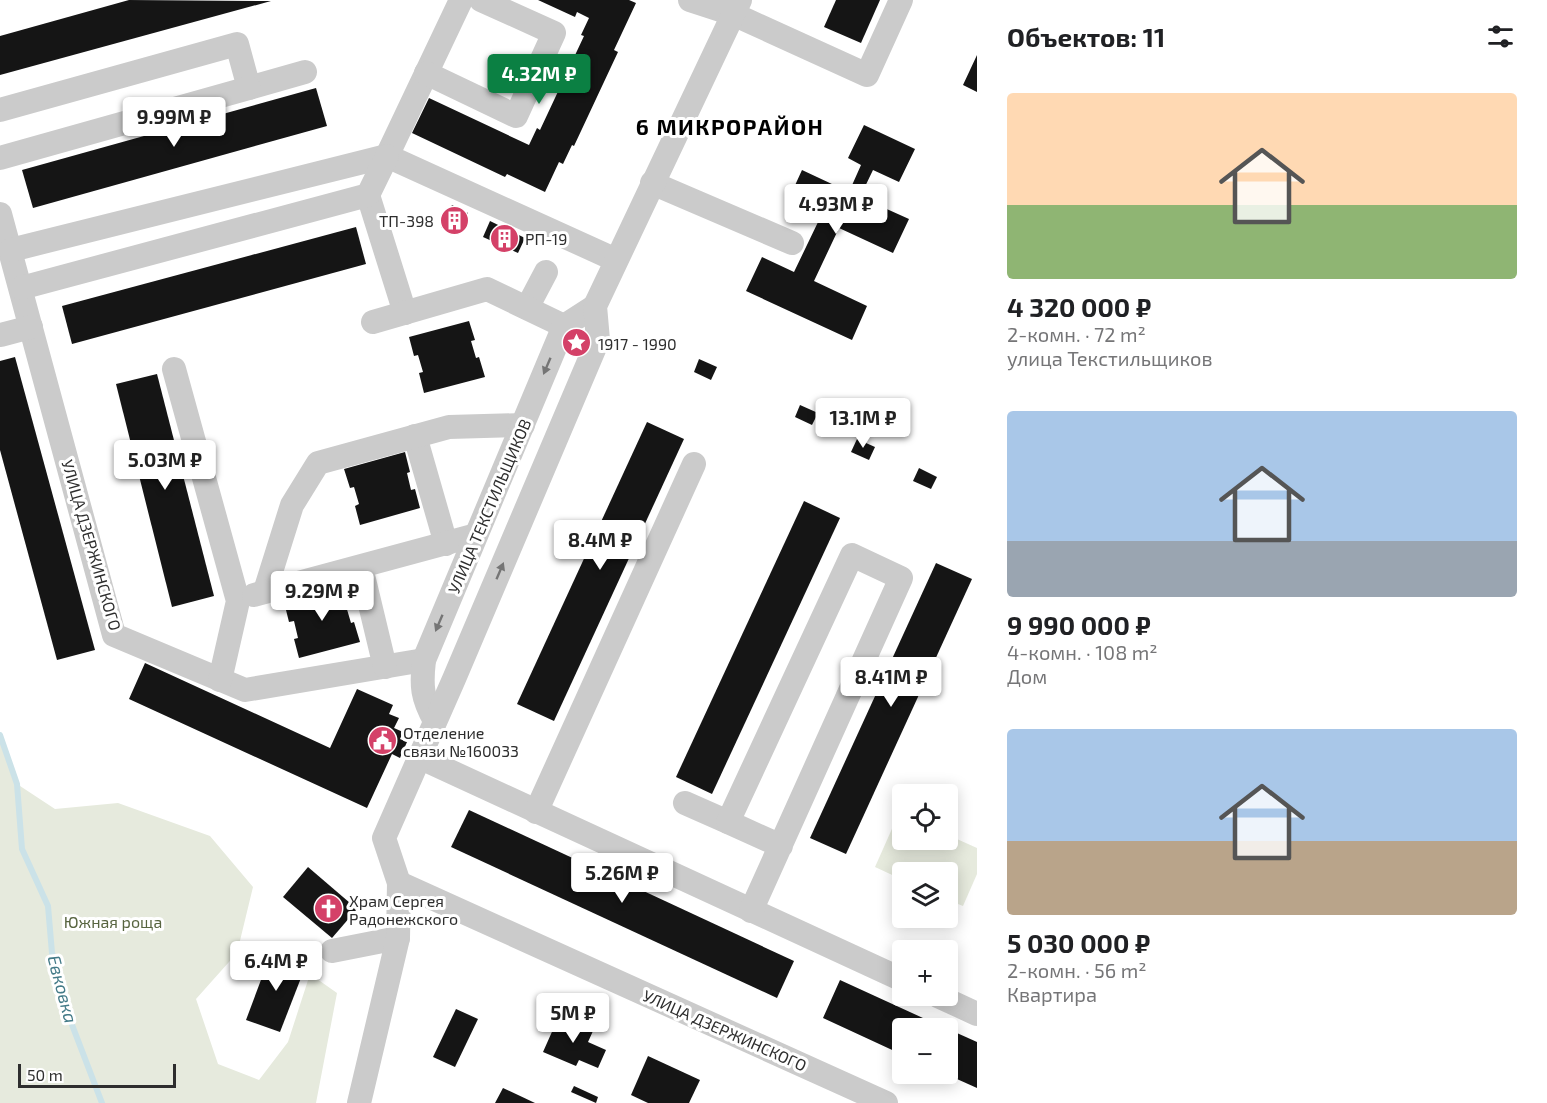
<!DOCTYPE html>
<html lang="ru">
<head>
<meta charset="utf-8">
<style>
	:root { --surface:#fff; --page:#f2f2f2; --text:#202124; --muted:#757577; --accent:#0b8043 }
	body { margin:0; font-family:"Exo 2",sans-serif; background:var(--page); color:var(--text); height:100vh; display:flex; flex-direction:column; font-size:22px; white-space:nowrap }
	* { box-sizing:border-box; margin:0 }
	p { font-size:20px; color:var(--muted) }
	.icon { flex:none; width:33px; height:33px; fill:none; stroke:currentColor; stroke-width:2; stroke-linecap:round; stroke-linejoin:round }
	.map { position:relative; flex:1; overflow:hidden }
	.panel { display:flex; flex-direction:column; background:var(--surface); width:570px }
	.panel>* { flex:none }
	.tools { position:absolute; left:892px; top:784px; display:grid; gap:12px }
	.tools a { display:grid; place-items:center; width:66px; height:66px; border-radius:6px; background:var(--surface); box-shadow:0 3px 15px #0003; font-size:30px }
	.scale { position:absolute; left:18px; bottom:15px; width:158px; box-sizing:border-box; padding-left:6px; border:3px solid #2e2e2e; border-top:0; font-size:16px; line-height:21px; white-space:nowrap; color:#2e2e2e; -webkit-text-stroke:4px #fff; paint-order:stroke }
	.price { position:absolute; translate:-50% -51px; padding:0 14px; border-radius:6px; background:#fff; color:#222; font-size:20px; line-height:39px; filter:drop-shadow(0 2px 3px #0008) }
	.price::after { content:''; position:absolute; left:50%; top:36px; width:18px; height:14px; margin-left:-9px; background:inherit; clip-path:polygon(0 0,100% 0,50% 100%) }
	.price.active { background:var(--accent); color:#fff }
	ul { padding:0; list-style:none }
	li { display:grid; align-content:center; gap:12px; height:318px; padding:0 30px }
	li span { display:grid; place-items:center; height:186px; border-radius:6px; color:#555 }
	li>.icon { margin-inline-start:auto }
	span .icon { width:108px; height:108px; fill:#fffc; stroke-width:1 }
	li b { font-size:26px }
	h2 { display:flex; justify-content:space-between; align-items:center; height:72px; padding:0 30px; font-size:26px }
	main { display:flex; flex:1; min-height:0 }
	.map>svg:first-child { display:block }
</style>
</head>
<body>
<main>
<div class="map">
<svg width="977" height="1103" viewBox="0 0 977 1103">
	<rect width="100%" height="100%" fill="#fff"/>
	<g fill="#e6eadd">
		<path d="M0,735L17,784L55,809L118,803L210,836L253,887L237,953L196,999L218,1064L259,1080L288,1042L310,974L337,993L316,1103H0Z"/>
		<path d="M899,813L903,815V840H948V835L977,848V874L963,906L948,900V873H903V880L875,867Z"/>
	</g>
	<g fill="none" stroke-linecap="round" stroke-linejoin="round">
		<path stroke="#cbe2e8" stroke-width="6" d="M0,735L17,784L22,849L48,906L52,953L69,1017L102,1103"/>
	</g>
	<g fill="#151515">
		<path d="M129,0L271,1L0,75V36Z"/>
		<path d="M538,0H629L636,3L614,50L618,52L574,146L572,145L563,164L559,162L545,192L507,174L505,177L412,133L429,98L529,145L537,128L540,130L584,36L581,35L589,18L577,12L575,17Z"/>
		<path d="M836,0H880L861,43L824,27Z"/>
		<path d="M977,55V92L963,85Z"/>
		<path d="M316,88L327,126L33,208L22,170Z"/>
		<path d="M864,125L915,149L899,182L873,170L860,197L909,219L893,253L839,228L814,281L867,306L852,340L746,291L762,257L794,272L819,220L786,205L802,170L849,192L861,165L848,158Z"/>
		<path d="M452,205L468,213L457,235L441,227Z"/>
		<path d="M490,221L525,238L518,253L483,237Z"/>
		<path d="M356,227L366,264L72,344L62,306Z"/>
		<path d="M469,321L475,340L471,341L476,358L479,357L485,377L424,393L419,373L423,372L418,355L414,356L409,337Z"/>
		<path d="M15,357L95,650L57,660L0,450V361Z"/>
		<path d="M699,359L717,367L711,380L694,372Z"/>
		<path d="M157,374L214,596L172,607L116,384Z"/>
		<path d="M800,405L818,413L812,425L795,417Z"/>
		<path d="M647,422L684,439L554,721L517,704Z"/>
		<path d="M857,439L875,447L869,460L851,452Z"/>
		<path d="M405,452L410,472L407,473L411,490L415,489L420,508L360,525L355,506L359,504L354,487L350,488L344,469Z"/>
		<path d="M919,468L937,477L931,489L913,481Z"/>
		<path d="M804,501L840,518L712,794L676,777Z"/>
		<path d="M936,563L972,579L846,854L810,838Z"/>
		<path d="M344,586L350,605L346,606L351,623L354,622L360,642L299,658L294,639L298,638L294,621L289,622L284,602Z"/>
		<path d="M145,663L330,748L357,689L393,705L389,714L399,718L394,728L403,732L400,739L407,742L400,758L392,754L367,808L129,699Z"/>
		<path d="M469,810L794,961L777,998L451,847Z"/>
		<path d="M308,867L357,909L332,938L283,897Z"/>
		<path d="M271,953L306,965L280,1032L246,1020Z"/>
		<path d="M840,980L947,1029H903V1055L823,1018Z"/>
		<path d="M456,1009L478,1019L455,1067L433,1057Z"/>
		<path d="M559,1016L593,1031L588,1042L606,1050L598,1068L579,1060L576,1066L543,1052Z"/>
		<path d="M948,1029L977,1042V1088L948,1075Z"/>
		<path d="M648,1056L700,1080L689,1103H648L631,1095Z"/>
		<path d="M574,1086L598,1097L596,1103L571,1092Z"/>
		<path d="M503,1088L535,1103H495Z"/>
	</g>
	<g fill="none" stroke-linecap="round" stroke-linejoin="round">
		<g stroke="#cbcbcb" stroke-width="24">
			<path d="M461,0L387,156L616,260"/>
			<path d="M690,0L733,14L867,75L901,0"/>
			<path d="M426,73L516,116L554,33L481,0"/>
			<path d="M0,110L237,44L249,88L305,72"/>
			<path d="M0,158L249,88"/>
			<path d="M652,183L792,243"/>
			<path d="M368,195L405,313"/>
			<path d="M0,214L114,635L245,690L424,660"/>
			<path d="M11,250L387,156"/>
			<path d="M21,288L368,195L387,156"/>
			<path d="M527,308L546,272"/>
			<path d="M373,322L487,289L564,326"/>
			<path d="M1,335L31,327"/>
			<path d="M174,369L238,601L220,680"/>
			<path d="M415,436L446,544"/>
			<path d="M361,567L385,667"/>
			<path d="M265,591L292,505L318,463L449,427L523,425"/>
			<path d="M254,595L476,535"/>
			<path d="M435,721C422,698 421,686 424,660L564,326L595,306"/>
			<path d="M419,757L903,980"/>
			<path d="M685,803L728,822"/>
			<path d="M536,812L694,464"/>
			<path d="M399,883L886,1103"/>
			<path d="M751,911L901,578L852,555L728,822L781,846"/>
			<path d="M332,951L398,938"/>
			<path d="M938,996L977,1014"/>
			<path d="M359,1103L398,938L399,883L384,838L454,679L598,340L595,306L740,0"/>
		</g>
	</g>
	<defs><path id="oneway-solid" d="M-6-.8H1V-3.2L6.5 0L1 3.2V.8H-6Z" transform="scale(1.5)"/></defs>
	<g fill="#757575">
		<use href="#oneway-solid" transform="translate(547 366) rotate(113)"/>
		<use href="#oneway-solid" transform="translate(500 571) rotate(-67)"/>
		<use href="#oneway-solid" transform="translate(439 623) rotate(113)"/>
	</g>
	<defs>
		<symbol id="building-disc" viewBox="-11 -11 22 22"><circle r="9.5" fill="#d44168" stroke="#fff"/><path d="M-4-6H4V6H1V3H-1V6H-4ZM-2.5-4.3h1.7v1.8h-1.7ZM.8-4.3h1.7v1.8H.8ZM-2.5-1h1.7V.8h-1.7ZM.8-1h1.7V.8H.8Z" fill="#fff"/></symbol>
		<symbol id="sight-disc" viewBox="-11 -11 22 22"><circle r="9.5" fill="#d44168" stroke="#fff"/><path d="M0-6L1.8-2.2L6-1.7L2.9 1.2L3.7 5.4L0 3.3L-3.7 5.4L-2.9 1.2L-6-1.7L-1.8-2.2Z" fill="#fff"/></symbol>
		<symbol id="civic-disc" viewBox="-11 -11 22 22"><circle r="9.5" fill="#d44168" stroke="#fff"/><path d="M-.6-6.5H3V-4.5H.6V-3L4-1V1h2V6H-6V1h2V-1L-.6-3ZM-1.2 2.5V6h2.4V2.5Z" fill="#fff"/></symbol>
		<symbol id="church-disc" viewBox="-11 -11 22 22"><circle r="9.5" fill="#d44168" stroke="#fff"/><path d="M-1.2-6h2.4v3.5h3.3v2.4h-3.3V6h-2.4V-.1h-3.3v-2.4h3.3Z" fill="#fff"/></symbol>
	</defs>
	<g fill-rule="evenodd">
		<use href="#building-disc" x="438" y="204" width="33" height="33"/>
		<use href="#building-disc" x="488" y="222" width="33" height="33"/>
		<use href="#sight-disc" x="560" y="326" width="33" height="33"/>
		<use href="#civic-disc" x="366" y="724" width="33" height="33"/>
		<use href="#church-disc" x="312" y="892" width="33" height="33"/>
	</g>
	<g text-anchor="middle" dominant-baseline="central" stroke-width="6" stroke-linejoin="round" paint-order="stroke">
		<g font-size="16" fill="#2e2e2e" stroke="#fff" text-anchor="start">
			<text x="434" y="220" text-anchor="end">ТП-398</text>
			<text x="525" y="238">РП-19</text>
			<text x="598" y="343">1917 - 1990</text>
			<text x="403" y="732">Отделение<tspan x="403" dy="18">связи №160033</tspan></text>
			<text x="349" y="900">Храм Сергея<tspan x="349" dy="18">Радонежского</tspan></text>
		</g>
		<g font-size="16" fill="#2e2e2e" stroke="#fff">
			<text transform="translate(489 506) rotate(-67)">УЛИЦА ТЕКСТИЛЬЩИКОВ</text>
			<text transform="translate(92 545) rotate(74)">УЛИЦА ДЗЕРЖИНСКОГО</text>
			<text transform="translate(725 1030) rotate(24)">УЛИЦА ДЗЕРЖИНСКОГО</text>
		</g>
		<g font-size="16" fill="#586540" stroke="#fff">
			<text x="113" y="921">Южная роща</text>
		</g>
		<g font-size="18" font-style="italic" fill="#447b88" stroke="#fff">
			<text transform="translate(63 989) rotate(75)">Евковка</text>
		</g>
		<g font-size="22" font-weight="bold" letter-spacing="1.5" fill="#000" stroke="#fff">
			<text x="730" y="126">6 МИКРОРАЙОН</text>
		</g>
	</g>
</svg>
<div class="tools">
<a><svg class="icon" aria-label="locate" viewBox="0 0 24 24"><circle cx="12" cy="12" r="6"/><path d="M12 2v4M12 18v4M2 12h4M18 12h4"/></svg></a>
<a><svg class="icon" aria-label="layers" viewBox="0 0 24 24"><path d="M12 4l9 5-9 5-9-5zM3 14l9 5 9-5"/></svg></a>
<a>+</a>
<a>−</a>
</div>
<div class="scale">50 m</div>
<b class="price active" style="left:539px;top:105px">4.32M ₽</b>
<b class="price" style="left:174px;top:148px">9.99M ₽</b>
<b class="price" style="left:836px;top:235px">4.93M ₽</b>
<b class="price" style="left:863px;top:449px">13.1M ₽</b>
<b class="price" style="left:165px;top:491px">5.03M ₽</b>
<b class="price" style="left:600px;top:571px">8.4M ₽</b>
<b class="price" style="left:322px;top:622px">9.29M ₽</b>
<b class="price" style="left:891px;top:708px">8.41M ₽</b>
<b class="price" style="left:622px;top:904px">5.26M ₽</b>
<b class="price" style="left:276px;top:992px">6.4M ₽</b>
<b class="price" style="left:573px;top:1044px">5M ₽</b>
</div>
<section class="panel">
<h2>Объектов: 11<svg class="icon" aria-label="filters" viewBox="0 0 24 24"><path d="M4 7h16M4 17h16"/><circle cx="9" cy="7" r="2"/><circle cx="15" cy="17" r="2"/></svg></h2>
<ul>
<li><span style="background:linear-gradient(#ffd9b3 60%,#8fb573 0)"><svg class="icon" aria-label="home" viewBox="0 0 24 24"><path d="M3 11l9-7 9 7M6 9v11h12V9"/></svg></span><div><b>4 320 000 ₽</b><p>2-комн. · 72 m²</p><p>улица Текстильщиков</p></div></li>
<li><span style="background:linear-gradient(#a9c7e8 70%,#9aa5b1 0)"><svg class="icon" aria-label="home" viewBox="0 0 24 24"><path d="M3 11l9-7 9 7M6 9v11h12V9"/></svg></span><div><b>9 990 000 ₽</b><p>4-комн. · 108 m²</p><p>Дом</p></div></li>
<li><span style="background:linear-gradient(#a9c7e8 60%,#b9a48a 0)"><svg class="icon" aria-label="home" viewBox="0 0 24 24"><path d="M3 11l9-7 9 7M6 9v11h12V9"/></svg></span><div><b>5 030 000 ₽</b><p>2-комн. · 56 m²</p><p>Квартира</p></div></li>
</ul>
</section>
</main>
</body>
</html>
